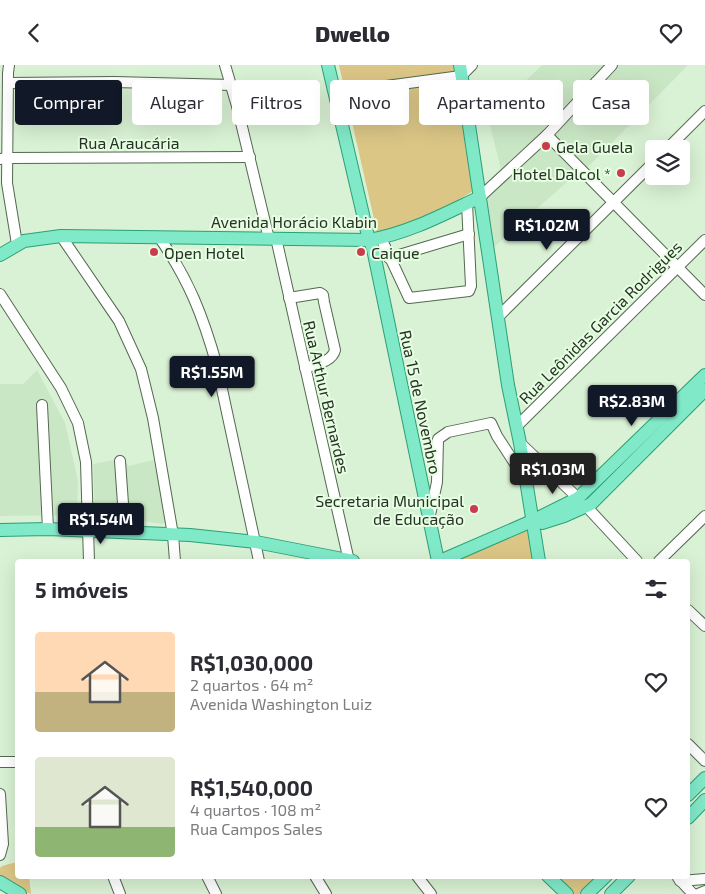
<!DOCTYPE html>
<html lang="pt">
<head>
<meta charset="utf-8">
<style>
	:root { --surface:#fff; --page:#f7f7f7; --text:#2b2b33; --muted:#7c7c81; --accent:#111827 }
	body { margin:0; font-family:"Exo 2",sans-serif; background:var(--page); color:var(--text); height:100vh; display:flex; flex-direction:column; font-size:19px; white-space:nowrap }
	* { box-sizing:border-box; margin:0 }
	p { font-size:16px; color:var(--muted) }
	.icon { flex:none; width:28px; height:28px; fill:none; stroke:currentColor; stroke-width:2; stroke-linecap:round; stroke-linejoin:round }
	.map { position:relative; flex:1; overflow:hidden }
	.sheet { position:absolute; left:15px; top:494px; width:675px; height:320px; display:flex; flex-direction:column; background:var(--surface); border-radius:5px; box-shadow:0 5px 20px #0002 }
	.sheet>* { flex:none }
	.hud { position:absolute; left:15px; top:15px; width:675px; height:45px; display:flex; gap:10px }
	.fabs { position:absolute; left:645px; top:75px; display:grid; gap:10px }
	.fabs a { display:grid; place-items:center; width:45px; height:45px; border-radius:5px; background:var(--surface); box-shadow:0 5px 20px #0002; font-size:25px }
	.price { position:absolute; translate:-50% -42px; padding:0 11px; border-radius:5px; background:var(--accent); color:#fff; font-size:16px; line-height:32px; filter:drop-shadow(0 1px 2px #0008) }
	.price::after { content:''; position:absolute; left:50%; top:30px; width:15px; height:11px; margin-left:-8px; background:inherit; clip-path:polygon(0 0,100% 0,50% 100%) }
	.price.selected { background:#222; color:#fff }
	ul { padding:0; list-style:none }
	li { display:flex; align-items:center; gap:15px; height:125px; padding:0 20px }
	li span { display:grid; place-items:center; flex:none; width:140px; height:100px; border-radius:5px; color:#555 }
	li>.icon { margin-inline-start:auto }
	span .icon { width:60px; height:60px; fill:#fffc; stroke-width:1 }
	li b { font-size:21px }
	h2 { display:flex; justify-content:space-between; align-items:center; height:60px; padding:0 20px; font-size:21px }
	.tag { padding:0 18px; border-radius:5px; background:var(--surface); box-shadow:0 5px 20px #0002; font-size:18px; line-height:45px }
	.tag.selected { background:var(--accent); color:#fff }
	header { display:flex; justify-content:space-between; align-items:center; height:65px; padding:0 20px; background:var(--surface); font-size:22px; font-weight:800 }
	.map>svg:first-child { display:block }
</style>
</head>
<body>
<header><svg class="icon" aria-label="back" viewBox="0 0 24 24"><path d="M15 5l-7 7 7 7"/></svg>Dwello<svg class="icon" aria-label="heart" viewBox="0 0 24 24"><path d="M12 20l-8-8c-3-5 5-10 8-4 3-6 11-1 8 4z"/></svg></header>
<div class="map">
<svg width="705" height="829" viewBox="0 0 705 829">
	<rect width="100%" height="100%" fill="#d9f1d4"/>
	<g fill="#cae7c5">
		<path d="M542,0H608L543,68L501,104L488,53Z"/>
		<path d="M617,0H688L585,105L549,70Z"/>
		<path d="M546,73L576,109L494,182L486,130Z"/>
		<path d="M37,305L65,358L78,416L77,450L0,451V319H23Z"/>
		<path d="M124,393L128,401L154,395L166,457L163,459L106,451L98,452L95,450L93,399Z"/>
	</g>
	<g fill="#dbc686">
		<path d="M339,0H453L473,126L410,164L377,167Z"/>
		<path d="M531,461L536,496H458Z"/>
		<path d="M17,797L18,811H29L31,829L0,816V803L2,801Z"/>
		<path d="M552,811H601L582,829H571Z"/>
	</g>
	<g fill="none" stroke-linecap="round" stroke-linejoin="round">
		<defs>
			<g id="minor">
				<path d="M9,0L8,8L7,118L17,179"/>
				<path d="M225,0L237,41L269,174"/>
				<path d="M596,17L626,45"/>
				<path d="M8,18L114,17L232,20"/>
				<path d="M334,28L461,11L472,0"/>
				<path d="M547,70L705,230"/>
				<path d="M667,84L705,46"/>
				<path d="M0,94L8,93L250,92"/>
				<path d="M480,132L547,70L612,0"/>
				<path d="M61,171L119,256L141,304L153,353L173,470L175,496"/>
				<path d="M159,172C189,215 203,251 217,301L259,496"/>
				<path d="M276,173L349,496"/>
				<path d="M381,173L409,233L469,226L471,221L467,138"/>
				<path d="M389,193L469,169"/>
				<path d="M0,229L61,323L78,358L86,397L89,496"/>
				<path d="M289,233L320,228L323,230L324,237L335,285C332,297 316,299 305,303"/>
				<path d="M498,252L654,97"/>
				<path d="M42,340L48,464"/>
				<path d="M517,361L705,175"/>
				<path d="M520,378L578,433"/>
				<path d="M120,396L125,467"/>
				<path d="M586,441L637,496"/>
				<path d="M430,450L437,417L438,374L448,367L491,358L497,371L525,414"/>
				<path d="M659,496L705,451"/>
				<path d="M688,545L705,561"/>
				<path d="M688,679L705,696"/>
				<path d="M0,697H18"/>
				<path d="M0,729L3,779L0,790"/>
				<path d="M113,811L120,829"/>
				<path d="M207,811L216,829"/>
				<path d="M315,811L326,829"/>
				<path d="M417,811L431,829"/>
				<path d="M678,813L693,829"/>
				<path d="M680,816L705,814"/>
				<path d="M698,829L705,826"/>
			</g>
			<g id="major">
				<path d="M328,0L368,171L373,184L438,496"/>
				<path d="M460,0L508,320L520,378L539,496"/>
				<path d="M0,190L24,176L61,171L369,175C409,168 444,149 480,132"/>
				<path d="M542,458L564,451L591,439L705,325"/>
				<path d="M0,465L48,464L190,470L256,477L353,496"/>
				<path d="M440,496L532,456L578,433L705,310"/>
				<path d="M688,730L705,713"/>
				<path d="M688,753L705,735"/>
				<path d="M548,811L567,829"/>
				<path d="M0,817L20,829"/>
				<path d="M587,829L606,811"/>
				<path d="M611,829L629,811"/>
			</g>
		</defs>
		<use href="#minor" stroke="#546951" stroke-width="12"/>
		<use href="#major" stroke="#2ba077" stroke-width="14"/>
		<use href="#minor" stroke="#fff" stroke-width="10"/>
		<use href="#major" stroke="#80e9c8" stroke-width="12"/>
	</g>
	<g fill="#cb3b4e" stroke="#e6fee1" stroke-width="2">
		<circle cx="546" cy="81" r="5"/>
		<circle cx="621" cy="108" r="5"/>
		<circle cx="154" cy="187" r="5"/>
		<circle cx="361" cy="187" r="5"/>
		<circle cx="474" cy="444" r="5"/>
	</g>
	<g text-anchor="middle" dominant-baseline="central" stroke-width="4" stroke-linejoin="round" paint-order="stroke">
		<g font-size="16" fill="#283126" stroke="#e6fee1">
			<text x="129" y="77">Rua Araucária</text>
			<text x="294" y="156">Avenida Horácio Klabin</text>
			<text transform="translate(600 257) rotate(-45)">Rua Leônidas Garcia Rodrigues</text>
			<text transform="translate(327 332) rotate(77)">Rua Arthur Bernardes</text>
			<text transform="translate(421 337) rotate(78)">Rua 15 de Novembro</text>
		</g>
		<g font-size="16" fill="#283126" stroke="#e6fee1" text-anchor="start">
			<text x="556" y="81">Gela Guela</text>
			<text x="611" y="108" text-anchor="end">Hotel Dalcol *</text>
			<text x="164" y="187">Open Hotel</text>
			<text x="371" y="187">Caique</text>
			<text x="464" y="435" text-anchor="end">Secretaria Municipal<tspan x="464" dy="18">de Educação</tspan></text>
		</g>
	</g>
</svg>
<div class="fabs">
<a><svg class="icon" aria-label="layers" viewBox="0 0 24 24"><path d="M12 4l9 5-9 5-9-5zM3 14l9 5 9-5"/></svg></a>
</div>
<b class="price" style="left:547px;top:186px">R$1.02M</b>
<b class="price" style="left:212px;top:333px">R$1.55M</b>
<b class="price" style="left:632px;top:362px">R$2.83M</b>
<b class="price selected" style="left:553px;top:430px">R$1.03M</b>
<b class="price" style="left:101px;top:480px">R$1.54M</b>
<div class="hud">
<a class="tag selected">Comprar</a>
<a class="tag">Alugar</a>
<a class="tag">Filtros</a>
<a class="tag">Novo</a>
<a class="tag">Apartamento</a>
<a class="tag">Casa</a>
</div>
<section class="sheet">
<h2>5 imóveis<svg class="icon" aria-label="filters" viewBox="0 0 24 24"><path d="M4 7h16M4 17h16"/><circle cx="9" cy="7" r="2"/><circle cx="15" cy="17" r="2"/></svg></h2>
<ul>
<li><span style="background:linear-gradient(#ffd9b3 60%,#c2b280 0)"><svg class="icon" aria-label="home" viewBox="0 0 24 24"><path d="M3 11l9-7 9 7M6 9v11h12V9"/></svg></span><div><b>R$1,030,000</b><p>2 quartos · 64 m²</p><p>Avenida Washington Luiz</p></div><svg class="icon" aria-label="heart" viewBox="0 0 24 24"><path d="M12 20l-8-8c-3-5 5-10 8-4 3-6 11-1 8 4z"/></svg></li>
<li><span style="background:linear-gradient(#dfe7d0 70%,#8fb573 0)"><svg class="icon" aria-label="home" viewBox="0 0 24 24"><path d="M3 11l9-7 9 7M6 9v11h12V9"/></svg></span><div><b>R$1,540,000</b><p>4 quartos · 108 m²</p><p>Rua Campos Sales</p></div><svg class="icon" aria-label="heart" viewBox="0 0 24 24"><path d="M12 20l-8-8c-3-5 5-10 8-4 3-6 11-1 8 4z"/></svg></li>
</ul>
</section>
</div>
</body>
</html>
